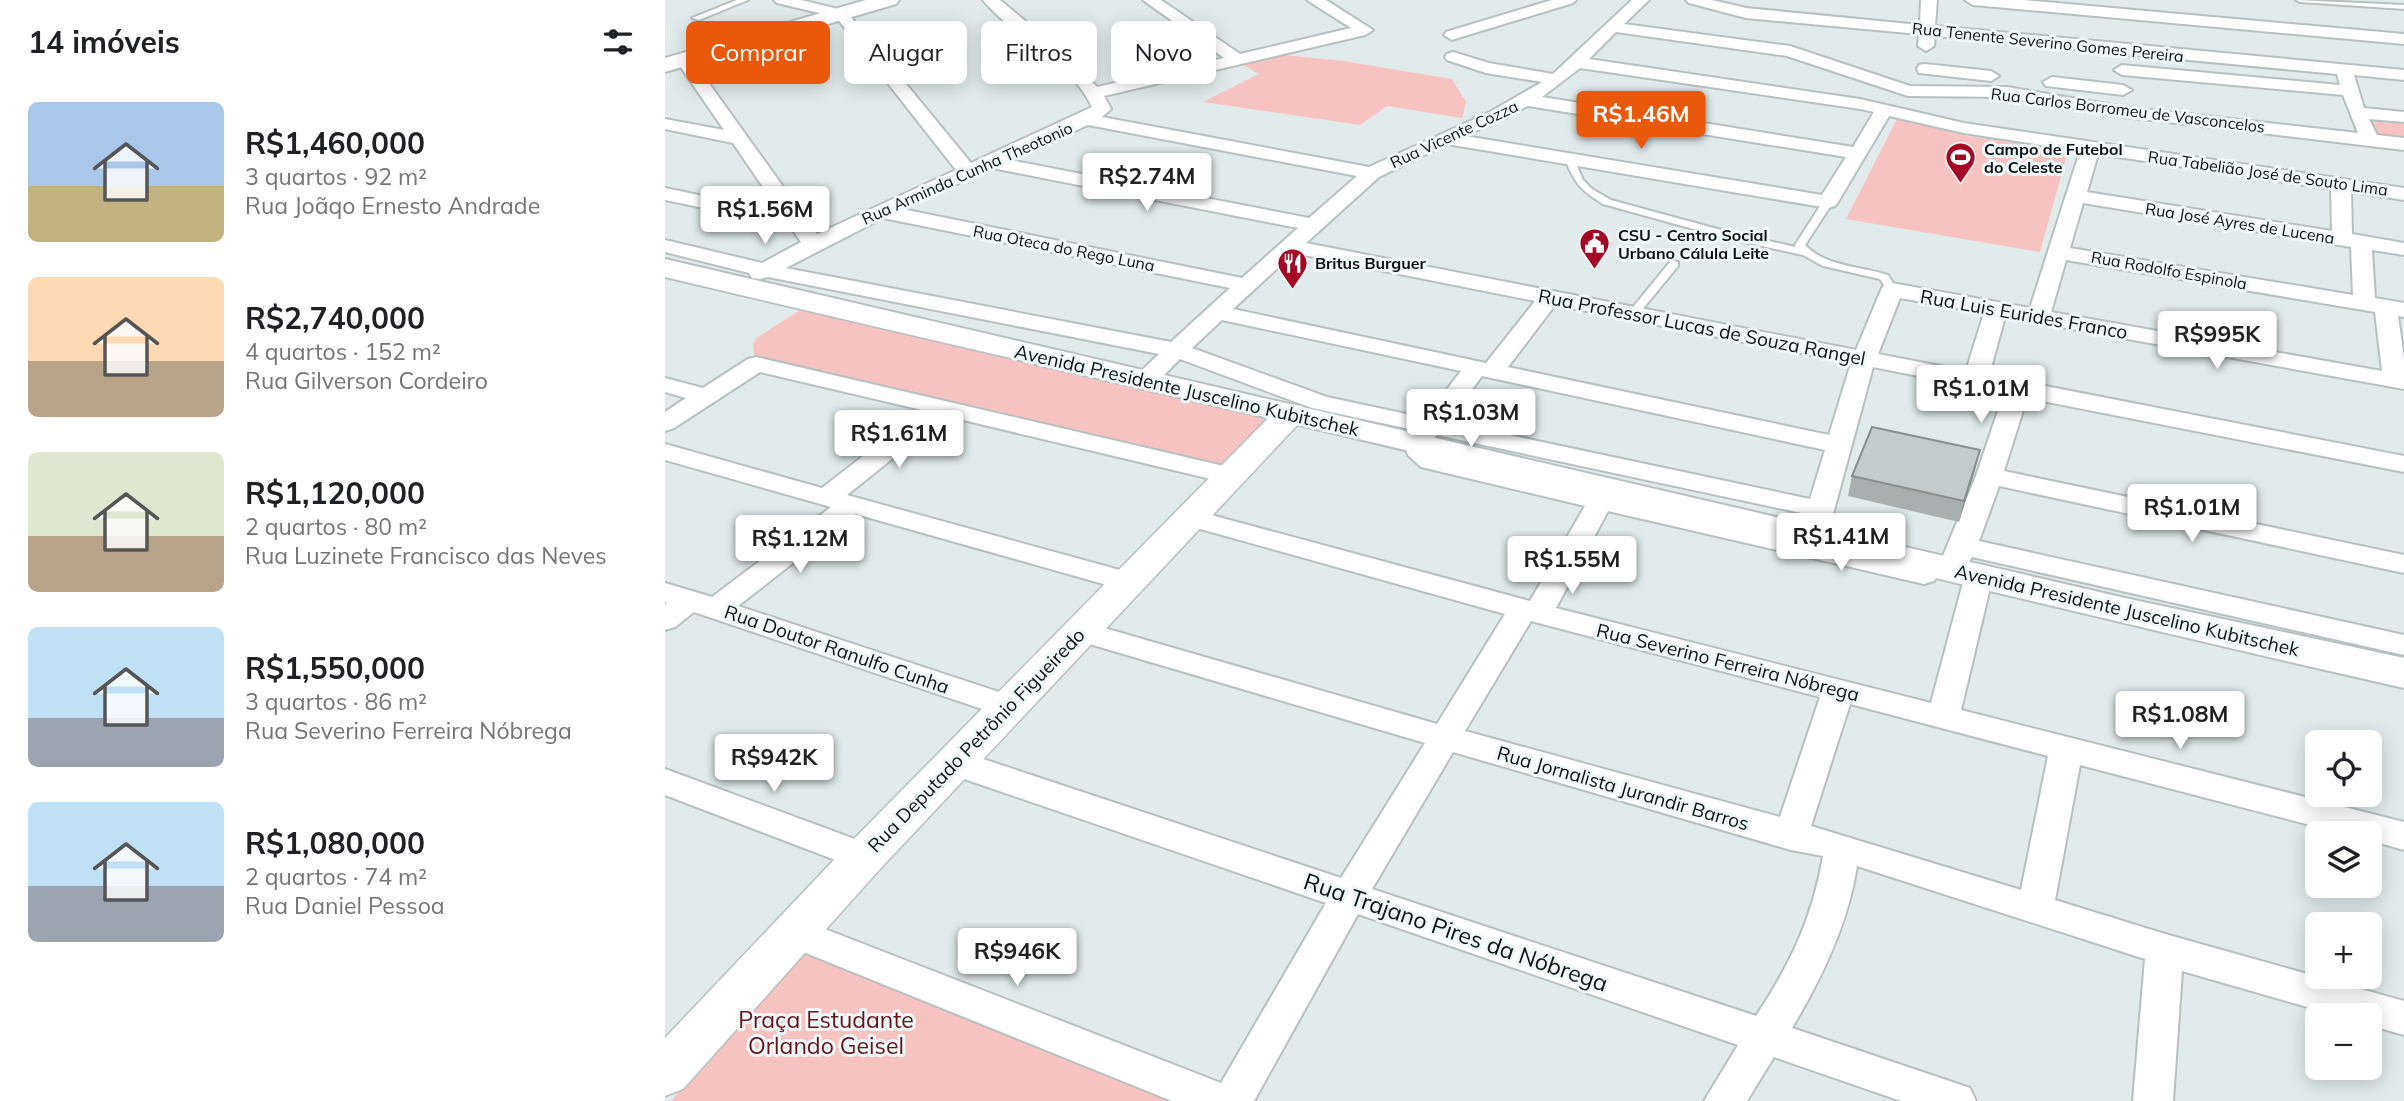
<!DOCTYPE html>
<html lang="pt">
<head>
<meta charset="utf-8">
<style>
	:root { --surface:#fff; --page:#f6f6f6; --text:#202124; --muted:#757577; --accent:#ea580c }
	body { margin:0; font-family:Mulish,sans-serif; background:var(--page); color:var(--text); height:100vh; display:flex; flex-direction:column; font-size:26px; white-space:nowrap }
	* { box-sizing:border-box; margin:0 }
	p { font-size:23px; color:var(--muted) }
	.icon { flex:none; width:38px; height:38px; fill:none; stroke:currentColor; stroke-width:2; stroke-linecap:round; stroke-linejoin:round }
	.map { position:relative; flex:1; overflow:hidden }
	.sheet { display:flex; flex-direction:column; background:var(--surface); width:665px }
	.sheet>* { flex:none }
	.guide { position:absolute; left:21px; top:21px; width:665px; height:63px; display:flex; gap:14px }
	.tools { position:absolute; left:1640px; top:730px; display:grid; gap:14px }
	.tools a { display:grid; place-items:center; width:77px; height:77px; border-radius:10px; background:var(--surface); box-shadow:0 4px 18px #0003; font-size:35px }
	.price { position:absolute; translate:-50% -60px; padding:0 16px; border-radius:7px; background:#fff; color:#222; font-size:23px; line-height:46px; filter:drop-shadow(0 2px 4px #0008) }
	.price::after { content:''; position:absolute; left:50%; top:42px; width:21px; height:16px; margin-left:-10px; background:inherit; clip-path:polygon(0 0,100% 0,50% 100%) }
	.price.selected { background:var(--accent); color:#fff }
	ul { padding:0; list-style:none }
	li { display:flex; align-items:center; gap:21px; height:175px; padding:0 28px }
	li span { display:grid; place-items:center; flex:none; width:196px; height:140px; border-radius:10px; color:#555 }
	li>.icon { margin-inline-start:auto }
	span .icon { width:84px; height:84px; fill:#fffc; stroke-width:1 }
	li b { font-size:30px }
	h2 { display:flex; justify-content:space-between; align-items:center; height:84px; padding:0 28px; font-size:30px }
	.pill { padding:0 24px; border-radius:10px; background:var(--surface); box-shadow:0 4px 18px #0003; font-size:24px; line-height:63px }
	.pill.selected { background:var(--accent); color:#fff }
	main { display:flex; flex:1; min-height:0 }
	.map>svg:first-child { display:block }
</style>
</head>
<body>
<main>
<section class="sheet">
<h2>14 imóveis<svg class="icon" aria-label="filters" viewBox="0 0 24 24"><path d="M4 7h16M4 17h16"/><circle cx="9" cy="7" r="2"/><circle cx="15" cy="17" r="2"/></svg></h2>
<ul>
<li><span style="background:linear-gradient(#a9c7e8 60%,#c2b280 0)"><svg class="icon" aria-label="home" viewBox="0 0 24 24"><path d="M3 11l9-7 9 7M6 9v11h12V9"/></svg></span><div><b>R$1,460,000</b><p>3 quartos · 92 m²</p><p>Rua Joãqo Ernesto Andrade</p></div></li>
<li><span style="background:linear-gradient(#ffd9b3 60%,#b9a48a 0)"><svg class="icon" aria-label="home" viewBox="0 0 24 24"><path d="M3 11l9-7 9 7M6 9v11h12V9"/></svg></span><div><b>R$2,740,000</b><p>4 quartos · 152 m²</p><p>Rua Gilverson Cordeiro</p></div></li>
<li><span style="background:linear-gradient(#dfe7d0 60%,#b9a48a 0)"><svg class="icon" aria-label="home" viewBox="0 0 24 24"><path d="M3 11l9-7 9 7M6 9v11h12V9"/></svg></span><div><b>R$1,120,000</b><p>2 quartos · 80 m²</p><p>Rua Luzinete Francisco das Neves</p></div></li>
<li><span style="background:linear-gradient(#bfe0f5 65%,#9aa5b1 0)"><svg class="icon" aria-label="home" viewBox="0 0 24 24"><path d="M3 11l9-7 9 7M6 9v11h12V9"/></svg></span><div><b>R$1,550,000</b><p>3 quartos · 86 m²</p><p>Rua Severino Ferreira Nóbrega</p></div></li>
<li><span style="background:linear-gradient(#bfe0f5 60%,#9aa5b1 0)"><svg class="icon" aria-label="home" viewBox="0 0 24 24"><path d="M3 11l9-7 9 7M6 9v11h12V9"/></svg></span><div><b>R$1,080,000</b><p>2 quartos · 74 m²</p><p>Rua Daniel Pessoa</p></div></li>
</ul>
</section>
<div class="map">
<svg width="1739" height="1101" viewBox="0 0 1739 1101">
	<rect width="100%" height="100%" fill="#e1ebeb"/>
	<g fill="#f7c3c0">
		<path d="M618,55L679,61L787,79L801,102L797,118L722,106L695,125L538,102L594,74L578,65Z"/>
		<path d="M1704,117L1739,120V142L1714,138Z"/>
		<path d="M1232,119L1303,136L1403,151L1375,252L1181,219Z"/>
		<path d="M140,307L607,418L563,469L95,357L89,354L88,343L93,337Z"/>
		<path d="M142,950L522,1101H6Z"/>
	</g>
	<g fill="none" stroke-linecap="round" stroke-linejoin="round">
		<defs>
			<g id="service">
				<path d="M72,0H83L34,20L27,18Z"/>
				<path d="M1631,0L1739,5V9L1635,2Z"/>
				<path d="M902,157H908L918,180L927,189L946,200L1067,233L1131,247L1130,245L1159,200H1167L1168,202L1140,245C1161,267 1195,266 1223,275L1232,290L1231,292H1223L1215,279L1158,266L1138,255L1061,238L938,204C916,190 910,184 900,159Z"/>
				<path d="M1009,261L1013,262V266L972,316H964V312L1005,262Z"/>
			</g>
			<g id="minor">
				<path d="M109,0H136L181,11L306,163L427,107C405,60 350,39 318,0H335L394,49L432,87L559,58L478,0H496L575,54L686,28L642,0H661L708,30L700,35L439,96L446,109L437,117L704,167L825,112L877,82L821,73L782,60L780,57L782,54L788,52L824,63L888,74L967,0H984L959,24L1125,46L1245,86L1342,87L1460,107L1693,133L1678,95L1457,75L1449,70L1457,65L1675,85L1672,74L1270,36L1269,46L1261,51L1253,46L1254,34L1081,18L1024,3L1021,0H1047L1081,8L1255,25L1256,0H1272L1270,26L1739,70V80L1689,75L1699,108L1739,112V122L1704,119L1712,135L1739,138V150L1460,117L1342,97L1243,96L1122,56L951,32L924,59L1195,99L1299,123L1739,188V200L1686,192L1687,234L1739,243V255L1707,250L1710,298L1739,303V317L1733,316L1739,358V389L1340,317L1324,375L1739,456V472L1362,398L1339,471L1739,555V573L1334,486L1314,541L1739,635V655L1307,557L1297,574L1287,577L1277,574L1273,568L1311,476L1339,393L1208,367L1165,525L1161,531L1151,533L1141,531L1137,525L1141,514L772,435L764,443L767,451L774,456L1269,569L1273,575L1269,581L1259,584L943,511L891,608L1266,703L1300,575L1304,569L1314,566L1324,569L1328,575L1296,710L1739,822V850L1704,840V833H1676L1415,765L1390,900L1500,934L1739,1001V1035L1704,1025V1015H1670L1517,971L1508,1101H1468L1480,959L1192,866C1183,924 1157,978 1127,1028L1305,1088L1311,1101H1236L1109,1057L1082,1101H1039L1073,1045L693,914L589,1101H507L116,943L111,932L116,921L129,917L556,1083L661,903L279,772L275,763L279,754L291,751L303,754L676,878L760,743L404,638L400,631L404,624L415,621L772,724L840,614L514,523L510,517L514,511L524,509L865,601L920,506L756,467L743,455L738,442L749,430L647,408L515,359C501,372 489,391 470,386L466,381L494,354L103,277L95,279L87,278L84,273L0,252V240L97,263L136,242L125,226L0,200V188L115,212L68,143L0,129V119L59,130L11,60L13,57H25L152,234L291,170L171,17L112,3ZM915,68L1195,109L1209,112L1188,147L877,97ZM863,106L1181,157L1157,195L800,136ZM1224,116L1299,133L1415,151L1365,308L1227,283L1219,285L1216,290L1191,350L641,243L714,177L782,144L1163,208L1170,206L1173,202ZM423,125L692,176L644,218L345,160ZM1433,154L1666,189L1667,231L1422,192ZM327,168L633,228L577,278L237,209ZM1418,203L1686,247L1688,295L1405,248ZM218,218L565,288L506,342L121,268ZM629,253L870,301L821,363L568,309ZM1401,260L1710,312L1717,371L1386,312ZM1235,298L1319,313L1301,371L1213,354ZM890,305L1186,363L1164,435L843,367ZM557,320L796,371L760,418L662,397L527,348ZM817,376L1160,450L1145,499L783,422ZM866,621L1155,697L1115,817L800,731ZM1185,704L1383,756L1356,890L1146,826ZM788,752L1126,850L1158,856C1147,919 1126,963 1091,1016L707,889Z"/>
				<path d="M887,0H911L908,3L793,38L787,40L779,35L781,32Z"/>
				<path d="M1300,0H1358L1739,34V44L1308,5Z"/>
				<path d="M1260,64L1326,71L1334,76L1326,81L1254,73L1252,69L1254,65Z"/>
				<path d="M1387,77L1458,85L1467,90L1458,95L1381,86L1378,82Z"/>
				<path d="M91,357L563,467L572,469L576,475L572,481L563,483L281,416L182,495L473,575L477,582L473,589L463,591L191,514L73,606L355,699L360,707L355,715L344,718L29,612L10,627L0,630V605L2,603L0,602V583L47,597L166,507L0,460V444L157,488L257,410L95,372L9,428L0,431V412L21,398L0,392V378L38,388L83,359Z"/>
				<path d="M0,769L211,847L217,857L211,867L199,871L0,795Z"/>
			</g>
			<path id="tertiary" d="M626,404L637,406L641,413L637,420L215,869L18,1089L0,1096V1038L183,845L615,406Z"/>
			<g id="secondary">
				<path d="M201,0H234L231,4L0,72V58Z"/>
				<path d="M0,259L1460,598L1739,658V688C1368,604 1000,511 630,424C420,375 210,327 0,277Z"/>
			</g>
		</defs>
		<use href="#service" stroke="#b7c0c1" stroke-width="4"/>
		<use href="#minor" stroke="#b7c0c1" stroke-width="4"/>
		<use href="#tertiary" stroke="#b7c0c1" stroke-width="3"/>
		<use href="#secondary" stroke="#b7c0c1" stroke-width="4"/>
		<use href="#service" fill="#fff" fill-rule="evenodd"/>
		<use href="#minor" fill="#fff" fill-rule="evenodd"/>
		<use href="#tertiary" fill="#fff" fill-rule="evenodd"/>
		<use href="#secondary" fill="#fff" fill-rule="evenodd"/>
	</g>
	<path fill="#a8afaf" d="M1310,470L1294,522L1183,496L1187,476Z"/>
	<path fill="#888f8f" d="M1315,450L1310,470L1294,522L1299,501Z"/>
	<path fill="#c3cccc" stroke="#888f8f" stroke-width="2" d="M1207,427L1315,450L1299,501L1187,476Z"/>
	<defs>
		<symbol id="stadium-pin" viewBox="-11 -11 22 30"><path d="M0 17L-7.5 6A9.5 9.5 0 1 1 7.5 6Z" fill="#a40825" stroke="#eef8f8"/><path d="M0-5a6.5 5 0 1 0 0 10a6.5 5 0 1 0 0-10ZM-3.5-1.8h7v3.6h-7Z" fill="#fff"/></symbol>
		<symbol id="civic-pin" viewBox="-11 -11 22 30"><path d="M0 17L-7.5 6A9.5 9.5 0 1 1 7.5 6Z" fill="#a40825" stroke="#eef8f8"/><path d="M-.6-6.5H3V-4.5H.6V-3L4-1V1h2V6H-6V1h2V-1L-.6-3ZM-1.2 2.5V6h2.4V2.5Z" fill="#fff"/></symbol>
		<symbol id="restaurant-pin" viewBox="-11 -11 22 30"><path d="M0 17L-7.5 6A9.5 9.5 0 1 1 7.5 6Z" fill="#a40825" stroke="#eef8f8"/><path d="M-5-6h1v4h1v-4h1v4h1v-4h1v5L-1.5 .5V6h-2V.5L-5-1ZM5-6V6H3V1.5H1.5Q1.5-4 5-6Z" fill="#fff"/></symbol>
	</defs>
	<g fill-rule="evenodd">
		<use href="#stadium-pin" x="1278" y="140" width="35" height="47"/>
		<use href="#civic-pin" x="912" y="226" width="35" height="47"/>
		<use href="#restaurant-pin" x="610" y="246" width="35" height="47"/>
	</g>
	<g text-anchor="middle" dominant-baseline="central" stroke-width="6" stroke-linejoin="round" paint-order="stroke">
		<g font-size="16" fill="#0f1213" stroke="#eef8f8">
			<text transform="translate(1383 42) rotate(6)">Rua Tenente Severino Gomes Pereira</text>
			<text transform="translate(1463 110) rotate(7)">Rua Carlos Borromeu de Vasconcelos</text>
			<text transform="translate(789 134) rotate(-25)">Rua Vicente Cozza</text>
			<text transform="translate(302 173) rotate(-24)">Rua Arminda Cunha Theotonio</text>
			<text transform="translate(1603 173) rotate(8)">Rua Tabelião José de Souto Lima</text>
			<text transform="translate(1575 223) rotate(9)">Rua José Ayres de Lucena</text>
			<text transform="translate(399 248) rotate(11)">Rua Oteca do Rego Luna</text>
			<text transform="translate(1504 270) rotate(10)">Rua Rodolfo Espinola</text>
		</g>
		<g font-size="16" font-weight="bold" fill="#0f1213" stroke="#eef8f8" text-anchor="start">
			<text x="1319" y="149">Campo de Futebol<tspan x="1319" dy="18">do Celeste</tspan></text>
			<text x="953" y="235">CSU - Centro Social<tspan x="953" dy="18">Urbano Cálula Leite</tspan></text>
			<text x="650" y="263">Britus Burguer</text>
		</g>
		<g font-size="19" fill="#0f1213" stroke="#eef8f8">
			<text transform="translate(1359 314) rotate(10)">Rua Luis Eurides Franco</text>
			<text transform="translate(1037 327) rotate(11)">Rua Professor Lucas de Souza Rangel</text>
			<text transform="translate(522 390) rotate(13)">Avenida Presidente Juscelino Kubitschek</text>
			<text transform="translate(1462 610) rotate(13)">Avenida Presidente Juscelino Kubitschek</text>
			<text transform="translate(172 649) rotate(19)">Rua Doutor Ranulfo Cunha</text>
			<text transform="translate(1063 662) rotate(14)">Rua Severino Ferreira Nóbrega</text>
			<text transform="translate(311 740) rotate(-46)">Rua Deputado Petrônio Figueiredo</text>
			<text transform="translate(958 788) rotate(16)">Rua Jornalista Jurandir Barros</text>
		</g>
		<g font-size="23" fill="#0f1213" stroke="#eef8f8">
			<text transform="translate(791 932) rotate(19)">Rua Trajano Pires da Nóbrega</text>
		</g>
		<g font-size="23" fill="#68131b" stroke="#eef8f8">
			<text x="161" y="1019">Praça Estudante<tspan x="161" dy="26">Orlando Geisel</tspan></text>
		</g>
	</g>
</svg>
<div class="tools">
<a><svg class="icon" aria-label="locate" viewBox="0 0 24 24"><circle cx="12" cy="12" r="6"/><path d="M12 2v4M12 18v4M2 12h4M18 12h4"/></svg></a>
<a><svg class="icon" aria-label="layers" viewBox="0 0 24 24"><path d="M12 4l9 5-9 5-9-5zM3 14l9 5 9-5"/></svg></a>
<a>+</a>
<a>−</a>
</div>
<b class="price selected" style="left:976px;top:151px">R$1.46M</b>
<b class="price" style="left:482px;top:213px">R$2.74M</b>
<b class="price" style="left:100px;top:246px">R$1.56M</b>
<b class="price" style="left:1552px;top:371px">R$995K</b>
<b class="price" style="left:1316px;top:425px">R$1.01M</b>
<b class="price" style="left:806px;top:449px">R$1.03M</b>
<b class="price" style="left:234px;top:470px">R$1.61M</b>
<b class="price" style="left:1527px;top:544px">R$1.01M</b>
<b class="price" style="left:1176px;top:573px">R$1.41M</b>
<b class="price" style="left:135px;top:575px">R$1.12M</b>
<b class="price" style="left:907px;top:596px">R$1.55M</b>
<b class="price" style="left:1515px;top:751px">R$1.08M</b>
<b class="price" style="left:109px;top:794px">R$942K</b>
<b class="price" style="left:352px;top:988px">R$946K</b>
<div class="guide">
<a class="pill selected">Comprar</a>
<a class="pill">Alugar</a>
<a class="pill">Filtros</a>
<a class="pill">Novo</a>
</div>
</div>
</main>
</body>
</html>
